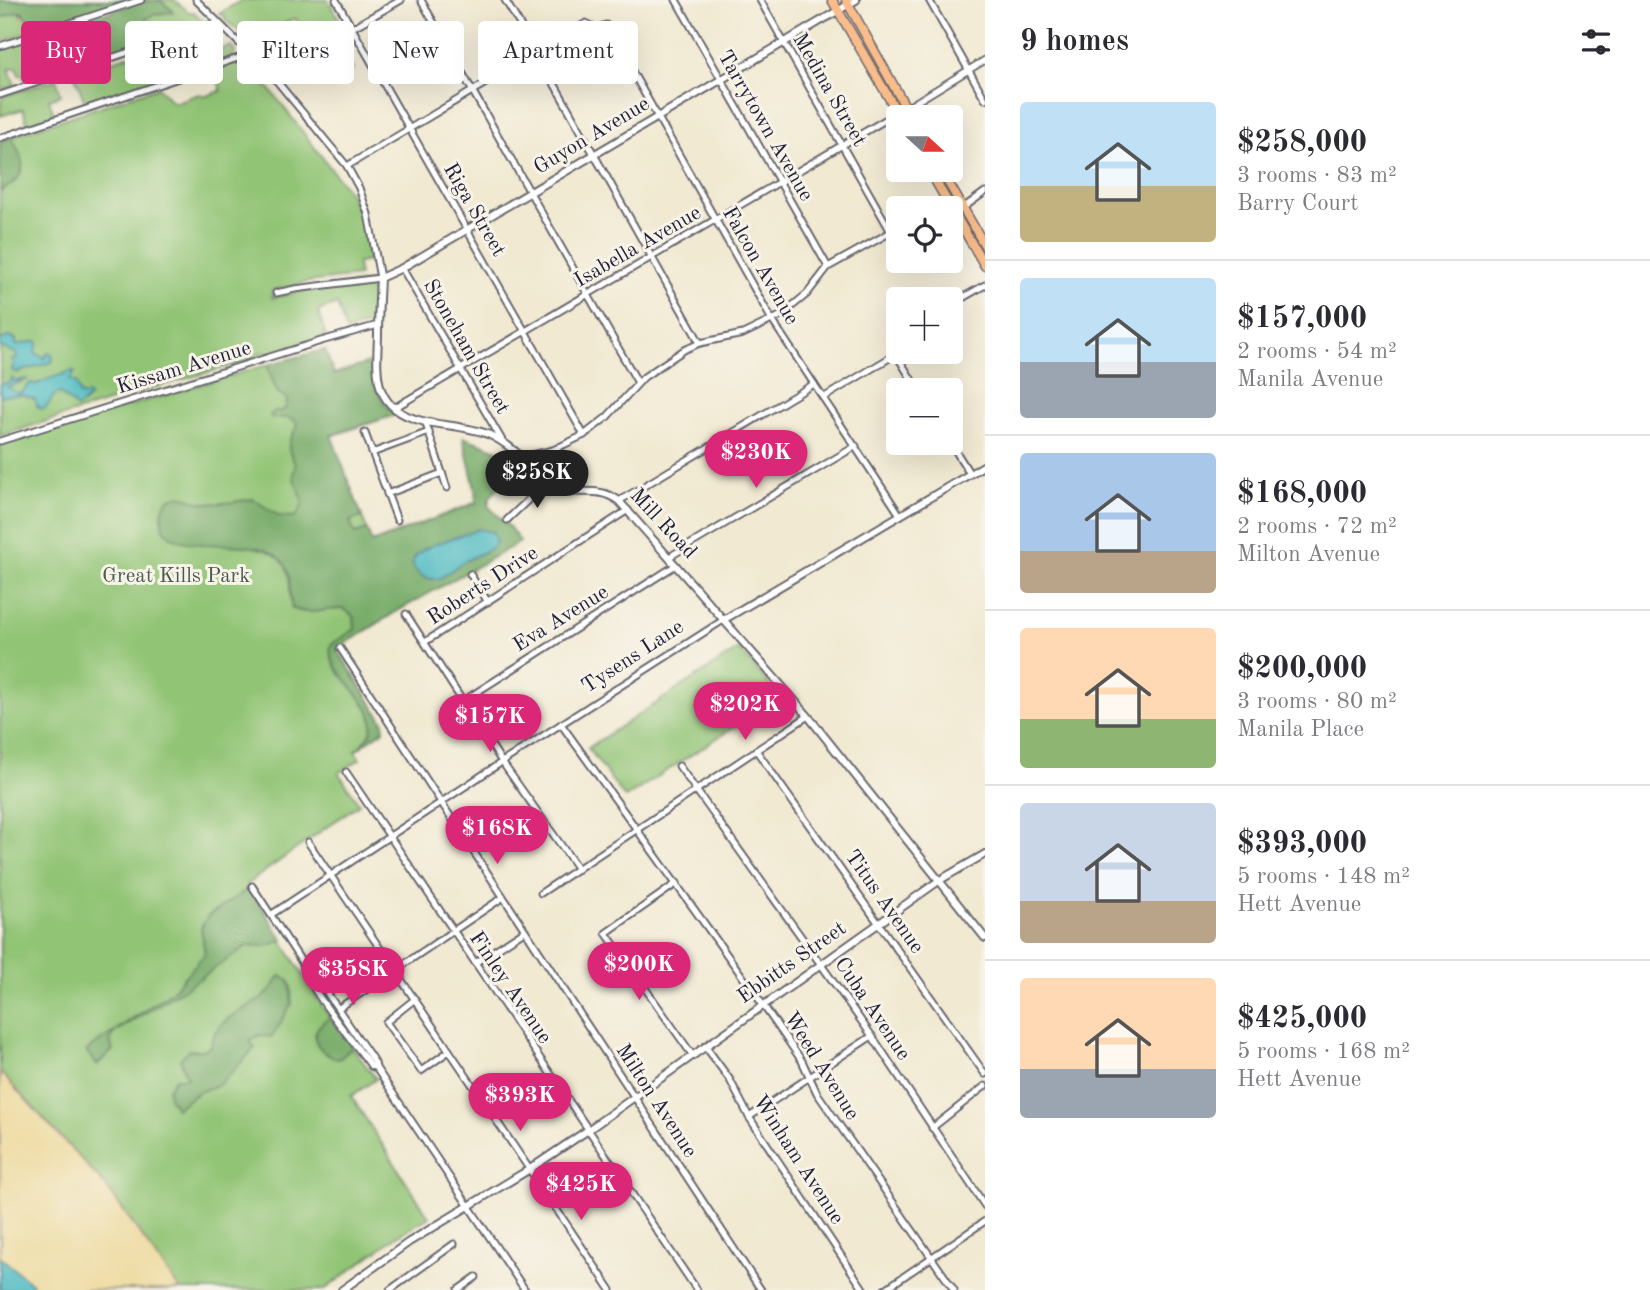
<!DOCTYPE html>
<html lang="en">
<head>
<meta charset="utf-8">
<style>
	:root { --surface:#fff; --page:#f2f2f3; --text:#2b2b33; --muted:#7c7c81; --line:#e1e1e2; --accent:#db2777 }
	body { margin:0; font-family:"Old Standard TT",serif; background:var(--page); color:var(--text); height:100vh; display:flex; flex-direction:column; font-size:26px; white-space:nowrap }
	* { box-sizing:border-box; margin:0 }
	p { font-size:23px; color:var(--muted) }
	.icon { flex:none; width:38px; height:38px; fill:none; stroke:currentColor; stroke-width:2; stroke-linecap:round; stroke-linejoin:round }
	.map { position:relative; flex:1; overflow:hidden }
	.panel { display:flex; flex-direction:column; background:var(--surface); width:665px }
	.panel>* { flex:none }
	.banner { position:absolute; left:21px; top:21px; width:665px; height:63px; display:flex; gap:14px }
	.needle { width:46px; rotate:111deg }
	.controls { position:absolute; left:886px; top:105px; display:grid; gap:14px }
	.controls a { display:grid; place-items:center; width:77px; height:77px; border-radius:7px; background:var(--surface); box-shadow:0 7px 28px #0002; font-size:35px }
	.price { position:absolute; translate:-50% -60px; padding:0 16px; border-radius:24px; background:var(--accent); color:#fff; font-size:23px; line-height:46px; filter:drop-shadow(0 2px 4px #0008) }
	.price::after { content:''; position:absolute; left:50%; top:42px; width:21px; height:16px; margin-left:-10px; background:inherit; clip-path:polygon(0 0,100% 0,50% 100%) }
	.price.active { background:#222; color:#fff }
	ul { padding:0; list-style:none }
	li { display:flex; align-items:center; gap:21px; height:175px; padding:0 35px }
	li+li { border-top:2px solid var(--line) }
	li span { display:grid; place-items:center; flex:none; width:196px; height:140px; border-radius:7px; color:#555 }
	li>.icon { margin-inline-start:auto }
	span .icon { width:84px; height:84px; fill:#fffc; stroke-width:1 }
	li b { font-size:30px }
	h2 { display:flex; justify-content:space-between; align-items:center; height:84px; padding:0 35px; font-size:30px }
	.chip { padding:0 24px; border-radius:7px; background:var(--surface); box-shadow:0 7px 28px #0002; font-size:24px; line-height:63px }
	.chip.active { background:var(--accent); color:#fff }
	main { display:flex; flex:1; min-height:0 }
	.map>svg:first-child { display:block }
</style>
</head>
<body>
<main>
<div class="map">
<svg width="985" height="1290" viewBox="0 0 985 1290">
	<rect width="100%" height="100%" fill="#f7f3e8"/>
	<filter id="ink" filterUnits="userSpaceOnUse"><feTurbulence type="fractalNoise" baseFrequency=".0143" numOctaves="2"/><feDisplacementMap in="SourceGraphic" scale="14" xChannelSelector="R" yChannelSelector="G"/><feConvolveMatrix kernelMatrix="1 2 1 2 8 2 1 2 1" color-interpolation-filters="sRGB"/></filter>
	<filter id="wash" filterUnits="userSpaceOnUse"><feTurbulence type="fractalNoise" baseFrequency=".00686" numOctaves="4" result="noise"/><feDisplacementMap in="SourceGraphic" scale="28" xChannelSelector="R" yChannelSelector="G"/><feGaussianBlur stdDeviation="1.57" result="paint"/><feColorMatrix in="noise" values="0 0 0 0 0 0 0 0 0 0 0 0 0 0 0 0 0 1.4 0 .05"/><feComposite in="paint" operator="in"/></filter>
	<g filter="url(#wash)">
		<rect width="100%" height="100%" fill="#f1e9d1"/>
		<g fill="#91c475" stroke="#5a7358" stroke-width="2">
			<path d="M158,0H174L189,12H194L205,24L149,42L146,19C154,10 163,13 172,12Z"/>
			<path d="M242,0H328L341,23L309,43L295,18L283,24L297,50L273,64L251,41L225,20V16L219,14Z"/>
			<path d="M17,12L25,16L37,30L0,42V18Z"/>
			<path d="M81,21L85,27L91,30L95,44L107,57L59,71L55,60H52L44,37L52,34L51,31Z"/>
			<path d="M210,28L219,37L196,48L198,57L231,46L235,52L233,57L86,105L74,74Z"/>
			<path d="M39,38L40,40L34,43L39,59L31,63L36,78L25,82L23,75H19L16,67L9,69L15,85L2,90L0,48Z"/>
			<path d="M339,43L353,69L329,83L314,58Z"/>
			<path d="M242,59L259,73L256,77L269,88L351,195L362,220L369,261L357,263L359,276L307,282L272,291V298L313,288L370,282L373,284L372,293L375,294L369,324L346,331L337,304L318,311L326,337L267,354L260,352L259,358L152,388L0,436V148L4,139L158,87L173,103L199,94L206,96L221,91L215,68Z"/>
			<path d="M56,79L61,95L49,99L54,116L27,124L23,109L0,116L2,97Z"/>
			<path d="M325,350L334,374L372,362C372,388 378,396 395,415L331,436L372,543L482,500L510,528L520,542L394,613L337,649L384,723V730L355,751L360,759L339,773L359,804L247,884L324,1009L376,1079L351,1096L429,1217L397,1236L324,1290H180L105,1185L0,1072V444L253,369Z"/>
			<path d="M739,649L780,697L625,798L588,748Z"/>
		</g>
		<g fill="#74aa66" stroke="#4b6650" stroke-width="2">
			<path d="M0,0H128L37,30L22,12H17L0,18Z"/>
			<path d="M147,0L161,1L173,11C166,15 154,11 146,19L149,42L107,57C96,49 96,41 91,30L85,27L81,21Z"/>
			<path d="M12,137C26,166 29,174 0,192V141Z"/>
			<path d="M325,350L334,374L372,362C372,388 378,396 395,415L331,435L362,517L350,521L355,534L367,530L372,543L476,503L475,489L463,437L498,450L520,464L490,497L488,506L510,528L520,542L394,613L337,649L384,723V730L355,751C360,746 367,740 370,734C385,704 323,674 331,645L355,629L354,617L344,609C326,608 309,617 292,608C287,590 295,573 279,558C251,531 162,562 162,518C162,512 164,502 169,499C178,492 191,500 200,502C219,506 235,501 253,499L279,516L295,517C311,497 296,495 294,476C293,466 296,474 295,464C293,459 289,454 289,448C288,438 297,432 297,422L289,418H272L270,415L275,411L281,412L286,407L287,399L277,392L267,365Z"/>
			<path d="M250,888L283,940L267,946H247L201,978L115,1032C110,1038 109,1042 113,1050L97,1065L86,1051L171,992L205,954L201,928L208,916Z"/>
			<path d="M280,976L289,980C293,988 290,995 292,1004C284,1015 280,1027 271,1037L260,1035L250,1040L253,1046L256,1047L220,1084L199,1092L176,1108L169,1097L168,1089L175,1078H187L180,1059L189,1050H203L211,1046C213,1020 243,1011 262,998C270,993 275,984 280,976Z"/>
			<path d="M330,1017L353,1047L339,1059C328,1058 309,1043 317,1029C319,1025 326,1020 330,1017Z"/>
		</g>
		<path fill="#eeda9e" stroke="#887e6c" stroke-width="2" d="M0,1072L105,1185L180,1290H37L0,1257Z"/>
		<g fill="#4dbbc3" stroke="#386e7f" stroke-width="2">
			<path d="M10,336L16,339V345L36,341L38,343L35,353L45,358L48,353H51L53,358L52,362L16,373L12,370L14,363L12,360L18,357L16,353L0,347V340Z"/>
			<path d="M71,371L75,372L70,380L76,383L80,395H87L90,397L77,408L60,393L54,395L47,407L42,409L37,406L35,399L22,395L0,396V385L10,382L12,378L14,381L28,379L8,387L17,393L22,392L30,383L37,384C49,378 59,376 71,371Z"/>
			<path d="M478,529L493,532L496,542L493,547L463,562L439,579C431,579 424,579 418,573C392,548 469,536 478,529Z"/>
			<path d="M0,1257L33,1285L37,1290H0Z"/>
		</g>
	</g>
	<g filter="url(#ink)">
		<g fill="none" stroke-linecap="round" stroke-linejoin="round">
			<defs>
				<g id="minor">
					<path d="M196,0L275,79L347,166L359,188L368,214L380,278L295,289L276,293"/>
					<path d="M336,0L584,435"/>
					<path d="M421,0L638,383"/>
					<path d="M505,0L537,53L700,343"/>
					<path d="M676,0L828,267"/>
					<path d="M760,0L891,232"/>
					<path d="M929,0L985,99"/>
					<path d="M0,46L141,0"/>
					<path d="M275,79L352,28L401,0"/>
					<path d="M0,95L216,23"/>
					<path d="M906,108L985,60"/>
					<path d="M0,138L250,54"/>
					<path d="M347,166L586,23L595,29L606,25L772,320L900,515"/>
					<path d="M963,208L985,192"/>
					<path d="M402,268L503,442"/>
					<path d="M950,305L985,285"/>
					<path d="M896,354L918,390"/>
					<path d="M823,398L896,354L898,347"/>
					<path d="M394,408L897,113"/>
					<path d="M425,421L447,488"/>
					<path d="M365,433L397,520"/>
					<path d="M0,441L321,341L378,325"/>
					<path d="M950,442L970,474"/>
					<path d="M372,453L429,432"/>
					<path d="M523,457L553,450L584,435L607,417L644,377L684,350L700,343L743,334L780,316L807,294L828,267L891,232L898,231"/>
					<path d="M387,494L442,473"/>
					<path d="M619,501L814,384"/>
					<path d="M507,520L549,480"/>
					<path d="M669,557L856,446"/>
					<path d="M470,574L488,602"/>
					<path d="M406,614L502,762L578,869"/>
					<path d="M425,642L628,510"/>
					<path d="M340,648L761,1290"/>
					<path d="M463,701L676,565"/>
					<path d="M561,724L763,1005L802,1061L817,1093L954,1290"/>
					<path d="M756,750L985,1074"/>
					<path d="M679,766L872,1036L985,1206"/>
					<path d="M346,772L697,1290"/>
					<path d="M308,842L484,1102"/>
					<path d="M677,883L606,933L693,1056"/>
					<path d="M252,886L303,964C307,988 355,1043 371,1066L376,1068"/>
					<path d="M541,893L808,716"/>
					<path d="M272,914L502,762L725,619"/>
					<path d="M475,963L524,931"/>
					<path d="M303,964L310,968L375,1063L376,1068L525,1290"/>
					<path d="M415,999L386,1022L421,1071L449,1051"/>
					<path d="M339,1008L502,898"/>
					<path d="M706,1047L730,1080L749,1117L864,1290"/>
					<path d="M490,1111L611,1290"/>
					<path d="M749,1117L872,1036"/>
					<path d="M932,1128L985,1086"/>
					<path d="M390,1290L454,1244"/>
					<path d="M458,1290L476,1277"/>
					<path d="M884,1290L985,1221"/>
				</g>
				<g id="tertiary">
					<path d="M856,0L402,268L380,278C379,298 378,317 378,337C376,378 374,409 422,421C444,426 469,426 490,435C518,448 535,474 558,487C578,498 596,484 619,501L808,716L985,938"/>
					<path d="M725,619L985,465"/>
					<path d="M342,1290L409,1242L530,1169L588,1130L940,880L985,854"/>
				</g>
				<g id="primary">
					<path d="M832,0L900,117"/>
					<path d="M846,0L911,117"/>
					<path d="M929,170L985,266"/>
					<path d="M941,170L985,246"/>
				</g>
			</defs>
			<use href="#minor" stroke="#6a6870" stroke-width="9"/>
			<use href="#tertiary" stroke="#6a6870" stroke-width="10"/>
			<use href="#primary" stroke="#6a6870" stroke-width="11"/>
			<use href="#minor" stroke="#fff" stroke-width="5"/>
			<use href="#tertiary" stroke="#fff" stroke-width="6"/>
			<use href="#primary" stroke="#f9bc8a" stroke-width="8"/>
		</g>
	</g>
	<g text-anchor="middle" dominant-baseline="central" stroke-width="6" stroke-linejoin="round" paint-order="stroke">
		<g font-size="21" fill="#22223b" stroke="#f7f3e8">
			<text transform="translate(829 90) rotate(60)">Medina Street</text>
			<text transform="translate(765 126) rotate(60)">Tarrytown Avenue</text>
			<text transform="translate(592 136) rotate(-31)">Guyon Avenue</text>
			<text transform="translate(474 210) rotate(60)">Riga Street</text>
			<text transform="translate(638 247) rotate(-30)">Isabella Avenue</text>
			<text transform="translate(760 266) rotate(60)">Falcon Avenue</text>
			<text transform="translate(466 347) rotate(60)">Stoneham Street</text>
			<text transform="translate(184 368) rotate(-17)">Kissam Avenue</text>
			<text transform="translate(663 524) rotate(47)">Mill Road</text>
			<text transform="translate(483 586) rotate(-33)">Roberts Drive</text>
			<text transform="translate(561 619) rotate(-32)">Eva Avenue</text>
			<text transform="translate(633 657) rotate(-33)">Tysens Lane</text>
			<text transform="translate(884 902) rotate(55)">Titus Avenue</text>
			<text transform="translate(792 963) rotate(-35)">Ebbitts Street</text>
			<text transform="translate(510 988) rotate(56)">Finley Avenue</text>
			<text transform="translate(872 1009) rotate(56)">Cuba Avenue</text>
			<text transform="translate(821 1066) rotate(58)">Weed Avenue</text>
			<text transform="translate(656 1101) rotate(57)">Milton Avenue</text>
			<text transform="translate(798 1160) rotate(57)">Winham Avenue</text>
		</g>
		<g font-size="21" fill="#495b4f" stroke="#f7f3e8">
			<text x="176" y="576">Great Kills Park</text>
		</g>
	</g>
</svg>
<div class="controls">
<a><svg class="needle" viewBox="-14 -14 28 28"><path d="M0-13l5 13h-10z" fill="#e53935"/><path d="M0 13l5-13h-10z" fill="#7c7c81"/></svg></a>
<a><svg class="icon" aria-label="locate" viewBox="0 0 24 24"><circle cx="12" cy="12" r="6"/><path d="M12 2v4M12 18v4M2 12h4M18 12h4"/></svg></a>
<a>+</a>
<a>−</a>
</div>
<b class="price" style="left:756px;top:490px">$230K</b>
<b class="price active" style="left:537px;top:510px">$258K</b>
<b class="price" style="left:745px;top:742px">$202K</b>
<b class="price" style="left:490px;top:754px">$157K</b>
<b class="price" style="left:497px;top:866px">$168K</b>
<b class="price" style="left:639px;top:1002px">$200K</b>
<b class="price" style="left:353px;top:1007px">$358K</b>
<b class="price" style="left:520px;top:1133px">$393K</b>
<b class="price" style="left:581px;top:1222px">$425K</b>
<div class="banner">
<a class="chip active">Buy</a>
<a class="chip">Rent</a>
<a class="chip">Filters</a>
<a class="chip">New</a>
<a class="chip">Apartment</a>
</div>
</div>
<section class="panel">
<h2>9 homes<svg class="icon" aria-label="filters" viewBox="0 0 24 24"><path d="M4 7h16M4 17h16"/><circle cx="9" cy="7" r="2"/><circle cx="15" cy="17" r="2"/></svg></h2>
<ul>
<li><span style="background:linear-gradient(#bfe0f5 60%,#c2b280 0)"><svg class="icon" aria-label="home" viewBox="0 0 24 24"><path d="M3 11l9-7 9 7M6 9v11h12V9"/></svg></span><div><b>$258,000</b><p>3 rooms · 83 m²</p><p>Barry Court</p></div></li>
<li><span style="background:linear-gradient(#bfe0f5 60%,#9aa5b1 0)"><svg class="icon" aria-label="home" viewBox="0 0 24 24"><path d="M3 11l9-7 9 7M6 9v11h12V9"/></svg></span><div><b>$157,000</b><p>2 rooms · 54 m²</p><p>Manila Avenue</p></div></li>
<li><span style="background:linear-gradient(#a9c7e8 70%,#b9a48a 0)"><svg class="icon" aria-label="home" viewBox="0 0 24 24"><path d="M3 11l9-7 9 7M6 9v11h12V9"/></svg></span><div><b>$168,000</b><p>2 rooms · 72 m²</p><p>Milton Avenue</p></div></li>
<li><span style="background:linear-gradient(#ffd9b3 65%,#8fb573 0)"><svg class="icon" aria-label="home" viewBox="0 0 24 24"><path d="M3 11l9-7 9 7M6 9v11h12V9"/></svg></span><div><b>$200,000</b><p>3 rooms · 80 m²</p><p>Manila Place</p></div></li>
<li><span style="background:linear-gradient(#c9d6e8 70%,#b9a48a 0)"><svg class="icon" aria-label="home" viewBox="0 0 24 24"><path d="M3 11l9-7 9 7M6 9v11h12V9"/></svg></span><div><b>$393,000</b><p>5 rooms · 148 m²</p><p>Hett Avenue</p></div></li>
<li><span style="background:linear-gradient(#ffd9b3 65%,#9aa5b1 0)"><svg class="icon" aria-label="home" viewBox="0 0 24 24"><path d="M3 11l9-7 9 7M6 9v11h12V9"/></svg></span><div><b>$425,000</b><p>5 rooms · 168 m²</p><p>Hett Avenue</p></div></li>
</ul>
</section>
</main>
</body>
</html>
